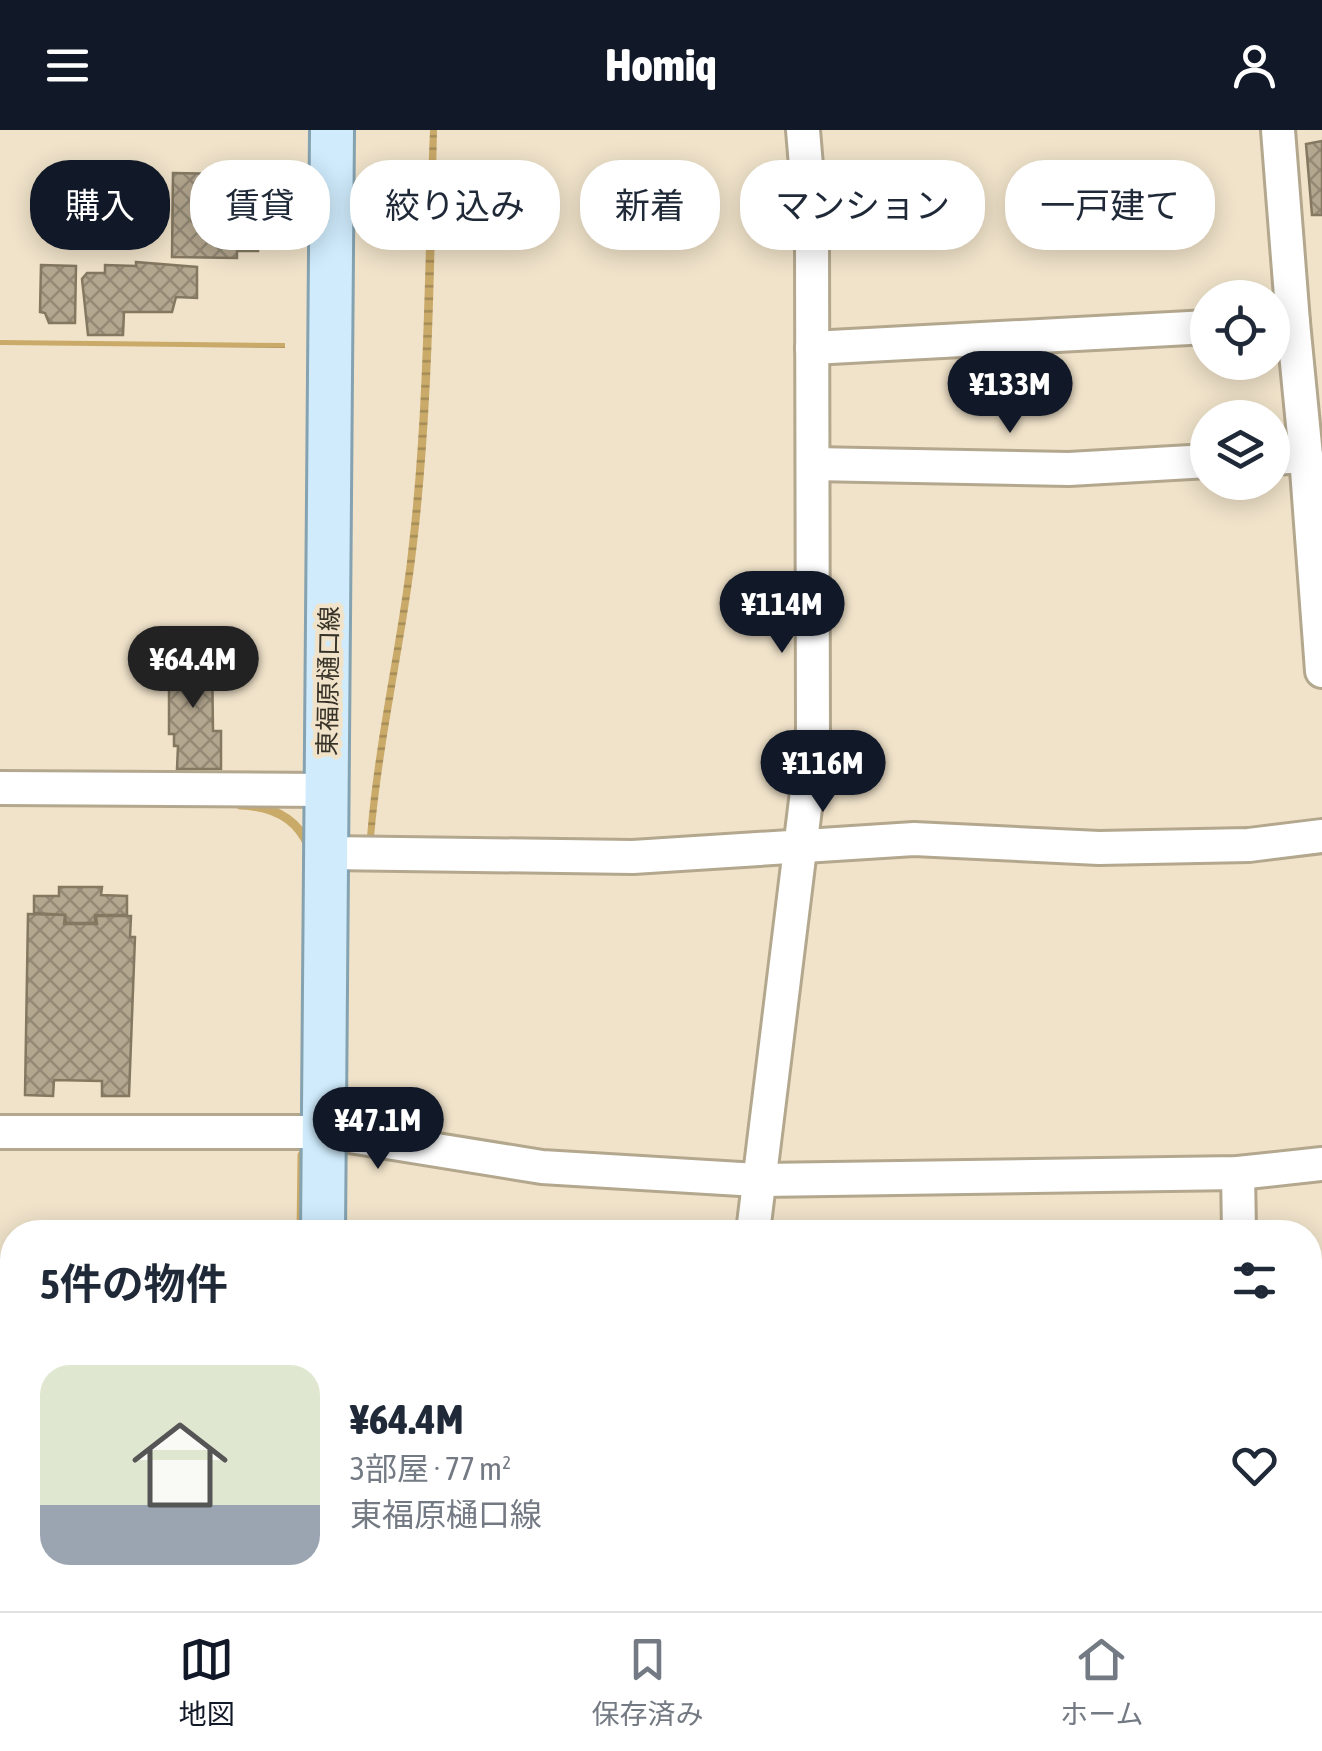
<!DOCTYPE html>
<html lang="ja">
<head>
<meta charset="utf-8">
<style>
	:root { --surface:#fff; --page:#f6f6f7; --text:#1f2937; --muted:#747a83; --line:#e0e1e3; --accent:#111827 }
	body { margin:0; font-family:"Asap Condensed","Noto Sans JP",sans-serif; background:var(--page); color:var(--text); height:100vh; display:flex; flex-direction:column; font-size:38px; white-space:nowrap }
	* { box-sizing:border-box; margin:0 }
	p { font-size:32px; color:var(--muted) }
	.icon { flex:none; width:55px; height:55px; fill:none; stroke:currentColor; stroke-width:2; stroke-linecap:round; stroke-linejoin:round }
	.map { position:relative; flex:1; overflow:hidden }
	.panel { position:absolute; left:0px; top:1090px; width:1322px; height:392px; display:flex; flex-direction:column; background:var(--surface); border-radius:40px 40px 0 0; box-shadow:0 5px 25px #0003 }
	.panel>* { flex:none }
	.banner { position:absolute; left:30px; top:30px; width:1262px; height:90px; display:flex; gap:20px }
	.controls { position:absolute; left:1190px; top:150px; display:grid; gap:20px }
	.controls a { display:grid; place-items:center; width:100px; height:100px; border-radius:50%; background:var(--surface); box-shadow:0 5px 25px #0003; font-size:50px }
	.price { position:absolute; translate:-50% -85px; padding:0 22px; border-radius:35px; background:var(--accent); color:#fff; font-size:32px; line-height:65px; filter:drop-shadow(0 2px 5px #0008) }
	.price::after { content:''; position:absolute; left:50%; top:60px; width:30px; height:22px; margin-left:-15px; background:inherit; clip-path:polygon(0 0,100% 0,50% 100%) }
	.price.active { background:#222; color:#fff }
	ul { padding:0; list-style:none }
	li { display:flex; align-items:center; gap:30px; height:250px; padding:0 40px }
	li+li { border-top:2px solid var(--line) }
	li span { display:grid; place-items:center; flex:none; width:280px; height:200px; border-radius:30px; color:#555 }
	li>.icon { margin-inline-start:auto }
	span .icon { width:120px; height:120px; fill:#fffc; stroke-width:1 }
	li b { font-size:42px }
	h2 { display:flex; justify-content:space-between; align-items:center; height:120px; padding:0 40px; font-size:42px }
	.chip { padding:0 35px; border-radius:40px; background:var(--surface); box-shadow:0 5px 25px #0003; font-size:35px; line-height:90px }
	.chip.active { background:var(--accent); color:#fff }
	header { display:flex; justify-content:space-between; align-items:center; height:130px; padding:0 40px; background:var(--accent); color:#fff; font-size:45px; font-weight:800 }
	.dock { display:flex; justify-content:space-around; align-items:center; height:140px; border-top:2px solid var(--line); background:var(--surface); font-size:28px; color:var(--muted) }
	.dock a { display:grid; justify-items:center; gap:5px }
	.dock .active { color:var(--accent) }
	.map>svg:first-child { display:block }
</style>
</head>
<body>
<header><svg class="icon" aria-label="menu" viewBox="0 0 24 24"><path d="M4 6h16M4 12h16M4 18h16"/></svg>Homiq<svg class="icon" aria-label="person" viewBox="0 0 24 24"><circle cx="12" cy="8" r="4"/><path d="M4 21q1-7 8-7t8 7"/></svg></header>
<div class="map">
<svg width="1322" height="1481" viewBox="0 0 1322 1481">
	<defs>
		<pattern id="water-rules" width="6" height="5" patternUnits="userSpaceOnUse" patternTransform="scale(2.5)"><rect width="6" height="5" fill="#caaa69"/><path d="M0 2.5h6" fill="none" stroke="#a58b56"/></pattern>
		<pattern id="building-cross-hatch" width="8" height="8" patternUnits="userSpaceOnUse" patternTransform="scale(2.5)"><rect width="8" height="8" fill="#b4a78f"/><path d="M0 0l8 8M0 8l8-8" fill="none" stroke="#938975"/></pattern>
	</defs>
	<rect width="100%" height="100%" fill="#f1e3ca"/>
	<g fill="url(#water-rules)">
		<path d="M430,0H437C434,134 433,271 418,405C407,506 383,605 374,707H367C375,605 400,506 410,405C425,270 424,135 430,0Z"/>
		<path d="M0,210L285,213V218L0,215Z"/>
	</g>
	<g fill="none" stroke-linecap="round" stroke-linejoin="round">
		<g stroke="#caaa69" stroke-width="9">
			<path d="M240,675C270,676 296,687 308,715"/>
			<path d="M301,1102L302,1025"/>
		</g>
	</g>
	<g fill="url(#building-cross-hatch)" stroke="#847861" stroke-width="2.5">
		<path d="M1322,11V85H1312L1306,14Z"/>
		<path d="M173,43L226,44V69L259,70L258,121H237V128L172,127Z"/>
		<path d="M136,132L197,137V168L176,167L172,182H124L123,205H88L82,149L87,143H105V135L136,136Z"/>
		<path d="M41,135L76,136L75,193H49L45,183L40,182Z"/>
		<path d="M169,523H212L213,601H221V639H177L178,616H174V604H169Z"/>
		<path d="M59,757H102L101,765L127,766V785H95V793H66L65,785L34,783V766H59Z"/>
		<path d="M28,784L65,785L64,794H97L96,786H131L130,807H135L129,966H102V951L54,950L53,966L25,965Z"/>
		<path d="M217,1470H289V1481H236V1471Z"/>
	</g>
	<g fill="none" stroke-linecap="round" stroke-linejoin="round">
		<defs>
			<g id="minor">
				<path d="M1278,0L1293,192"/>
				<path d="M1273,193L1293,192L1306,326"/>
				<path d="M812,218L1208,197"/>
				<path d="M1272,328L1306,326L1322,541"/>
				<path d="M813,334L1069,339L1208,331"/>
				<path d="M0,658L327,660"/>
				<path d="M327,723L633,727L914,709L1099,718L1249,715L1322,706"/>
				<path d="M0,1002H325L542,1037L757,1050L1238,1043L1322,1034"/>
				<path d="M1238,1043L1239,1102"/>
				<path d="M753,1102L813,613L812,108L803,0"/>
				<path d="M1310,1314L1322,1315"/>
				<path d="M1310,1457H1322"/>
				<path d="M727,1481L728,1470"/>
				<path d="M1252,1481L1253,1470"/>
			</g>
			<g id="major">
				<path d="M323,1102L332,0"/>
				<path d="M315,1481V1470"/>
			</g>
		</defs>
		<use href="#minor" stroke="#b3a78e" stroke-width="38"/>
		<use href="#major" stroke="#85a2b0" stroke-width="48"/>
		<use href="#minor" stroke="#fff" stroke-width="32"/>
		<use href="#major" stroke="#cfebfc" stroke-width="42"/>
	</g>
	<g text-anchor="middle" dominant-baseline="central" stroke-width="9" stroke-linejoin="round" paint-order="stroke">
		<g font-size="25" fill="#373228" stroke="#f1e3ca">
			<text transform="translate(328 551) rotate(-89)">東福原樋口線</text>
		</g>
	</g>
</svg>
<div class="controls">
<a><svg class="icon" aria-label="locate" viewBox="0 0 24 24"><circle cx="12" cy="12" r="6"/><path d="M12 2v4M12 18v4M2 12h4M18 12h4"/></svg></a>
<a><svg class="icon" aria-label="layers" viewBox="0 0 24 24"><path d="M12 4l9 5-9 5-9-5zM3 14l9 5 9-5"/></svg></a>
</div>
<b class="price" style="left:1010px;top:306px">¥133M</b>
<b class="price" style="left:782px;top:526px">¥114M</b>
<b class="price active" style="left:193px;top:581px">¥64.4M</b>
<b class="price" style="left:823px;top:685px">¥116M</b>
<b class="price" style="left:378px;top:1042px">¥47.1M</b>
<div class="banner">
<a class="chip active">購入</a>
<a class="chip">賃貸</a>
<a class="chip">絞り込み</a>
<a class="chip">新着</a>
<a class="chip">マンション</a>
<a class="chip">一戸建て</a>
</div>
<section class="panel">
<h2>5件の物件<svg class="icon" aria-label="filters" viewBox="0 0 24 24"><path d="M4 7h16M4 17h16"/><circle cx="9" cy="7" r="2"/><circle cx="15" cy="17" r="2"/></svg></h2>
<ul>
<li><span style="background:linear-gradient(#dfe7d0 70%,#9aa5b1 0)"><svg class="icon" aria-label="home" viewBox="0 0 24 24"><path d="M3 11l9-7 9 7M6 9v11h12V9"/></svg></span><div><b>¥64.4M</b><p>3部屋 · 77 m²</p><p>東福原樋口線</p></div><svg class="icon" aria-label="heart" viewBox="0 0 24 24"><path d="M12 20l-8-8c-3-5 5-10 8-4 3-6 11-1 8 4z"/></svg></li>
</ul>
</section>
</div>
<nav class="dock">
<a class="active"><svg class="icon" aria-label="map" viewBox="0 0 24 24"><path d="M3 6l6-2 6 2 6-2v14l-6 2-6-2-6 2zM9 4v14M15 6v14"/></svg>地図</a>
<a><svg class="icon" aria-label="saved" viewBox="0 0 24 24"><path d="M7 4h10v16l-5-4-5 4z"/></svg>保存済み</a>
<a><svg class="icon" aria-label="home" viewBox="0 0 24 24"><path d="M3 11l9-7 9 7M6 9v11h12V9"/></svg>ホーム</a>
</nav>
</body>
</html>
